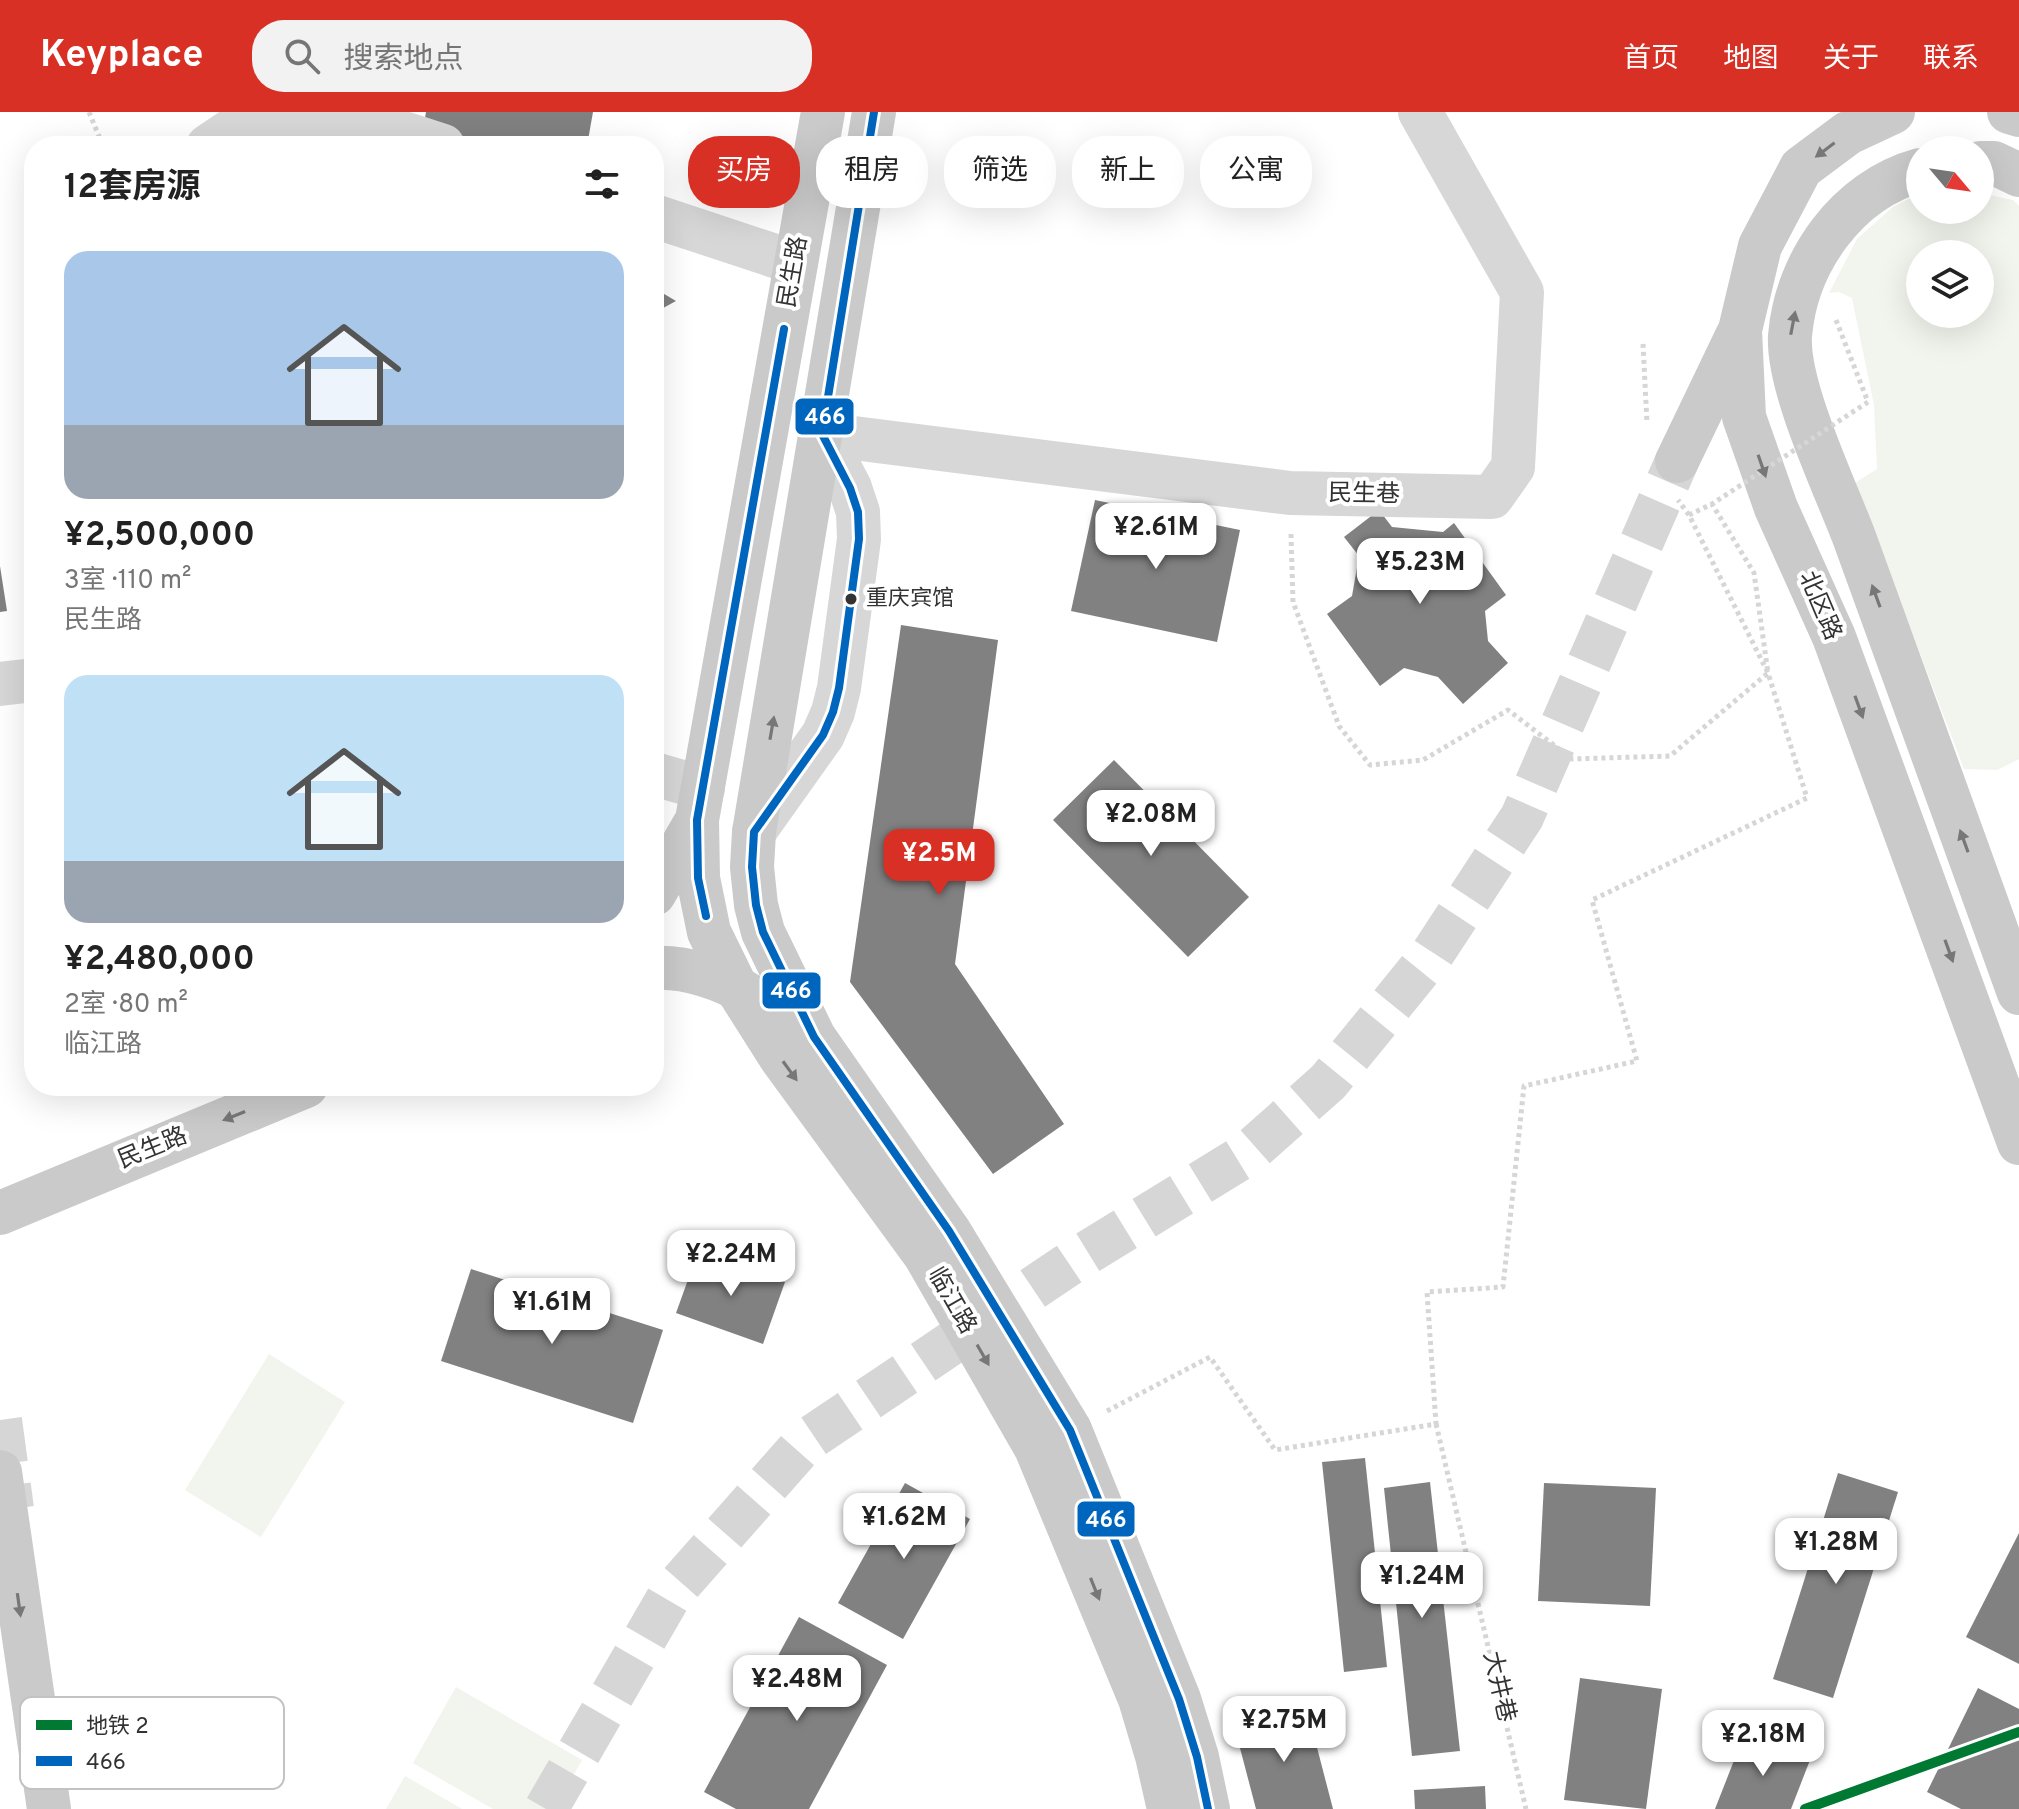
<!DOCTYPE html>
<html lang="zh">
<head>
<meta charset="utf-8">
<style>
	:root { --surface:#fff; --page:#f2f2f2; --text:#222; --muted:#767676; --accent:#d93025 }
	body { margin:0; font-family:Overpass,"Noto Sans SC",sans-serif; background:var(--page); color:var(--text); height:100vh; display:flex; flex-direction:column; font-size:30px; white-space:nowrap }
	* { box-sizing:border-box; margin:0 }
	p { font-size:26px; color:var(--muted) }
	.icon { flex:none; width:44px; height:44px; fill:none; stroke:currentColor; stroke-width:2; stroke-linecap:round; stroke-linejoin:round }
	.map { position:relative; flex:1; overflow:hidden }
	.panel { position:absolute; left:24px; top:24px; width:640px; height:960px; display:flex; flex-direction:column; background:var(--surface); border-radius:32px; box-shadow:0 8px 32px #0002 }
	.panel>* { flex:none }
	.top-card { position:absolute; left:688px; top:24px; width:760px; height:72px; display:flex; gap:16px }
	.needle { width:52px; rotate:119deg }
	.buttons { position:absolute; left:1906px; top:24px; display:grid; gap:16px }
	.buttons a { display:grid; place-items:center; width:88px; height:88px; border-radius:50%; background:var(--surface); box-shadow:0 8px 32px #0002; font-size:40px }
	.price { position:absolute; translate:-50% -68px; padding:0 18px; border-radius:16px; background:#fff; color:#222; font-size:26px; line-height:52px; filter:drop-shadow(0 2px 4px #0008) }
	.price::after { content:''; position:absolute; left:50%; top:48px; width:24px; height:18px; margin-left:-12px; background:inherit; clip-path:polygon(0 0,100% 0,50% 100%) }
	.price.on { background:var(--accent); color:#fff }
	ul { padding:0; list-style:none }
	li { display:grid; align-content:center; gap:16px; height:424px; padding:0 40px }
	li span { display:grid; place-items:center; height:248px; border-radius:24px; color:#555 }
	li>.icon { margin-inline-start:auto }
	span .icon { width:144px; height:144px; fill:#fffc; stroke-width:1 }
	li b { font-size:34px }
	h2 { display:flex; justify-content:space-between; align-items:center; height:96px; padding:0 40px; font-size:34px }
	.pill { padding:0 28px; border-radius:32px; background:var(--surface); box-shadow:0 8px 32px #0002; font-size:28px; line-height:72px }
	.pill.on { background:var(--accent); color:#fff }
	header { display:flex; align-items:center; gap:48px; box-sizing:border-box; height:112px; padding:0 40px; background:var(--accent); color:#fff }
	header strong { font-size:38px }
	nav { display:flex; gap:44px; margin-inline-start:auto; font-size:28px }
	.search { width:560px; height:72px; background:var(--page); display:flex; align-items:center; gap:20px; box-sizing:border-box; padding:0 28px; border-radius:32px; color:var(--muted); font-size:30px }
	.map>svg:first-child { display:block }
</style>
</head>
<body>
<header>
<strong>Keyplace</strong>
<div class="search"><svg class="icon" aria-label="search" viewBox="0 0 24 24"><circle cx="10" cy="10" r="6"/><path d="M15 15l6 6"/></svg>搜索地点</div>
<nav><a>首页</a><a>地图</a><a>关于</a><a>联系</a></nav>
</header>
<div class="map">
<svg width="2019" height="1697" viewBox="0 0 2019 1697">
	<rect width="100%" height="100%" fill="#fff"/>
	<g fill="#f1f5ed" fill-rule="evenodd">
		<path d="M1920,81V98H1980V81L2013,88L2019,94V647L1997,658L1964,657L1855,371L1877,357L1874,293L1852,186L1839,180L1829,181L1857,127L1893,95ZM1920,142H1980V202H1920Z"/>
		<path d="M269,1242L345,1290L261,1425L185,1378Z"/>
		<path d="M456,1575L582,1648L554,1697H493L413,1651Z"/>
		<path d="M405,1664L462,1697H386Z"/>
	</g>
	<g fill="#818181">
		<path d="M426,0H593L587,34H420Z"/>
		<path d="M654,176L676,189L654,201Z"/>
		<path d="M1095,388L1240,418L1217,530L1071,499Z"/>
		<path d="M1379,398L1392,415L1443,420L1454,411L1506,483L1485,499L1488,529L1508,551L1463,592L1438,565L1404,556L1380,574L1327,502L1352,484L1359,444L1344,425Z"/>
		<path d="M0,454L7,499L0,500Z"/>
		<path d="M901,513L998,528L955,852L1064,1012L993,1062L850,870Z"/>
		<path d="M1114,648L1249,785L1188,845L1053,708Z"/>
		<path d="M698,1140L785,1170L763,1232L676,1201Z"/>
		<path d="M471,1157L663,1218L633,1311L441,1249Z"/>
		<path d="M1365,1346L1387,1555L1344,1560L1322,1350Z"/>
		<path d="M1838,1361L1898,1380L1833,1586L1773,1567Z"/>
		<path d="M1430,1370L1460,1639L1412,1644L1384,1376Z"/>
		<path d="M905,1371L970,1407L903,1527L838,1491Z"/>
		<path d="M1544,1371L1656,1376L1650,1494L1538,1489Z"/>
		<path d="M2019,1421V1552L1966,1525Z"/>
		<path d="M799,1505L887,1553L809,1697H736L704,1680Z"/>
		<path d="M1580,1566L1662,1577L1646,1697L1564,1688Z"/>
		<path d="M1978,1576L2019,1597V1697H1961L1927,1680Z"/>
		<path d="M1307,1597L1333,1697H1256L1235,1617Z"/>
		<path d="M1744,1623L1810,1648L1791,1697H1715Z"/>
		<path d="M1485,1674L1486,1697H1415L1414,1678Z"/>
	</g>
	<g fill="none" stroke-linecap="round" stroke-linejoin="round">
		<g stroke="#d6d6d6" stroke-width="44" stroke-dasharray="44 22" stroke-linecap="butt">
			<path d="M0,1308L12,1397"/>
			<path d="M546,1697L670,1483L806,1329L1072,1150L1246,1043L1328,970L1433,841L1522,705L1677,349"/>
		</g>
		<g stroke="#d6d6d6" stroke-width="5" stroke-dasharray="4 4" stroke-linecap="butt">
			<path d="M89,0L103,34"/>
			<path d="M1836,208L1868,290"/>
			<path d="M1643,232L1647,311"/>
			<path d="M1291,422L1293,490L1339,614L1370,653L1423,648L1508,598L1572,647L1670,644L1768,561L1754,461L1712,392"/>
			<path d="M1107,1299L1210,1245L1275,1338L1436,1312L1427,1180L1503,1175L1524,974L1637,949L1592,788L1807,686L1768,561L1689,403L1678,388"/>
			<path d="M1436,1312L1526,1697"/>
		</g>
		<g stroke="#d7d7d7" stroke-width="44">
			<path d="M208,34L241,12H376L443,34"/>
			<path d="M654,104L796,151"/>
			<path d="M822,322L1290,381L1492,385L1513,355L1522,180L1420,0"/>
			<path d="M0,572L34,568"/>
			<path d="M654,662L703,676"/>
			<path d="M754,720L823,623L833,600L839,576L859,427L858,400L850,376L822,322"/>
		</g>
		<g stroke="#cacaca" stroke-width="44">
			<path d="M874,0L754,720L752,755L756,793L763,820L814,925L949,1119L1070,1318L1179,1587L1197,1645L1208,1697"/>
			<path d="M1893,0L1848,21L1801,56L1760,134L1740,218L1744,305L1776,396L1834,525L2019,1031"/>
			<path d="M2009,0L2019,3"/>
			<path d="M1980,51H1994L2019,63"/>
			<path d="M1920,58C1847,78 1796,150 1790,224C1787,275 1835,375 1854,425C1910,577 1964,729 2019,881"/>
			<path d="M1677,349L1737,224"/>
			<path d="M697,708L698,766L709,820L736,875L781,946L925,1143L1036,1336L1140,1587L1157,1644L1169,1697"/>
			<path d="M654,782L697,708L823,0"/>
			<path d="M654,856C686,854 724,867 751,884"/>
			<path d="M0,1101L306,974"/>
			<path d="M0,1360L49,1697"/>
		</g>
		<path stroke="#d6d6d6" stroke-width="5" stroke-dasharray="4 4" stroke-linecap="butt" d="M1689,403L1712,392L1868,290"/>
		<defs>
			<g id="bus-1">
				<path d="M874,0L822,322L850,376L858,400L859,427L839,576L833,600L823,623L754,720L752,755L756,793L763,820L814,925L949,1119L1070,1318L1179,1587L1197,1645L1208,1697"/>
				<path d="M706,804L698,766L697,708L784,217"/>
			</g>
		</defs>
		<use href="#bus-1" stroke="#fff" stroke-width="14"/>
		<use href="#bus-1" stroke="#0065bd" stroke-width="8"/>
		<defs>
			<path id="metro-1" d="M1805,1697L2019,1620"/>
		</defs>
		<use href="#metro-1" stroke="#fff" stroke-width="16"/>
		<use href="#metro-1" stroke="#007a33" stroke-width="10"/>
	</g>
	<defs><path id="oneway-solid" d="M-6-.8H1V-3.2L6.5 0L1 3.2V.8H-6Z" transform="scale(2)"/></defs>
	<g fill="#777">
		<use href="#oneway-solid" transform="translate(1825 38) rotate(143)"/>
		<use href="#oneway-solid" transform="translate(1793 211) rotate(-79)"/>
		<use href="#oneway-solid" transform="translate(1762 354) rotate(71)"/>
		<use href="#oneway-solid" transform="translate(1876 484) rotate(-110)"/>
		<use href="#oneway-solid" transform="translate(1859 595) rotate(70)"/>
		<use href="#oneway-solid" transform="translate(772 616) rotate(-80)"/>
		<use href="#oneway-solid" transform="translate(1964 729) rotate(-110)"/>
		<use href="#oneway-solid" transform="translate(1949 839) rotate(70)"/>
		<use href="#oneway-solid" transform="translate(790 959) rotate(54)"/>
		<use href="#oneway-solid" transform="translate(234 1004) rotate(158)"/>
		<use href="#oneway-solid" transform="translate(983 1243) rotate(60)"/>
		<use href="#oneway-solid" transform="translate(1095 1477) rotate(68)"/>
		<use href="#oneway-solid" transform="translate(19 1493) rotate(82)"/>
	</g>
	<circle fill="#333" stroke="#fff" stroke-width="3" cx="851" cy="487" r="7"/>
	<g text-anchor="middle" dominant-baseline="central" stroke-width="8" stroke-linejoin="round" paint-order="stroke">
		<g font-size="22" fill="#333" stroke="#fff" text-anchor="start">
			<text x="866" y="487">重庆宾馆</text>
		</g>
		<g font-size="24" fill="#333" stroke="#fff">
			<text transform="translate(794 160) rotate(-80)">民生路</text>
			<text transform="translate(1364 383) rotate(1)">民生巷</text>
			<text transform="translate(1819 494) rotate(67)">北区路</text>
			<text transform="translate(153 1037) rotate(-22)">民生路</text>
			<text transform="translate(951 1189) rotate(60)">临江路</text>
			<text transform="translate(1498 1575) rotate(77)">大井巷</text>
		</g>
	</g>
	<rect x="20" y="1585" width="264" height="92" rx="12" fill="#fff" stroke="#c2c2c2" stroke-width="2"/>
	<rect x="36" y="1608" width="36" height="10" fill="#007a33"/>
	<rect x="36" y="1644" width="36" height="10" fill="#0065bd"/>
	<g font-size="22" fill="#333">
		<text x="86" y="1621">地铁 2</text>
		<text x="86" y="1657">466</text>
	</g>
	<g stroke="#fff" stroke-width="3">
		<rect x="794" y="285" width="61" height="39" rx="8" fill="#0065bd"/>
		<rect x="761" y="859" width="61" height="39" rx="8" fill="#0065bd"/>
		<rect x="1076" y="1388" width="60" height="38" rx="8" fill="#0065bd"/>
	</g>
	<g font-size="22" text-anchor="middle" font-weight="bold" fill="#fff">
		<text x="825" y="312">466</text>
		<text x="791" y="886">466</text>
		<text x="1106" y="1415">466</text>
	</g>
</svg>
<div class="buttons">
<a><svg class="needle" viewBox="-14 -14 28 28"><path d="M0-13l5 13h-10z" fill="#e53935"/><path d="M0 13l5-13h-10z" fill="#767676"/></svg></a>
<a><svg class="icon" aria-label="layers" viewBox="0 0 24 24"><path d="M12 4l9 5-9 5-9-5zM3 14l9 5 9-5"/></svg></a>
</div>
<b class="price" style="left:1156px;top:459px">¥2.61M</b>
<b class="price" style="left:1420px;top:494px">¥5.23M</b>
<b class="price" style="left:1151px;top:746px">¥2.08M</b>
<b class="price on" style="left:939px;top:785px">¥2.5M</b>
<b class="price" style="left:731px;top:1186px">¥2.24M</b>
<b class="price" style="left:552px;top:1234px">¥1.61M</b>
<b class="price" style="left:904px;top:1449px">¥1.62M</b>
<b class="price" style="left:1836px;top:1474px">¥1.28M</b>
<b class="price" style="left:1422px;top:1508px">¥1.24M</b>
<b class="price" style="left:797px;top:1611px">¥2.48M</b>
<b class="price" style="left:1284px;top:1652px">¥2.75M</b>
<b class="price" style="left:1763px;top:1666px">¥2.18M</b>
<div class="top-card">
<a class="pill on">买房</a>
<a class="pill">租房</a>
<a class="pill">筛选</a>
<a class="pill">新上</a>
<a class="pill">公寓</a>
</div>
<section class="panel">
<h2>12套房源<svg class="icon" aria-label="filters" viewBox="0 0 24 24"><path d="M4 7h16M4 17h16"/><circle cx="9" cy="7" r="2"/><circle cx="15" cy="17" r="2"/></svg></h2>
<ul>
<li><span style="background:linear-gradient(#a9c7e8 70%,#9aa5b1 0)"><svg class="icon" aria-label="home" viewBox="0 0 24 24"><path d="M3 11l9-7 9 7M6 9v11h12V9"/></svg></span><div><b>¥2,500,000</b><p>3室 · 110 m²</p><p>民生路</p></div></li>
<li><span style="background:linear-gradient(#bfe0f5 75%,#9aa5b1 0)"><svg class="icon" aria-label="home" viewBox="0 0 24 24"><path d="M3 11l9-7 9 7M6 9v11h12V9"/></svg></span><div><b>¥2,480,000</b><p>2室 · 80 m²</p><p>临江路</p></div></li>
</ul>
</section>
</div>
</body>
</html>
